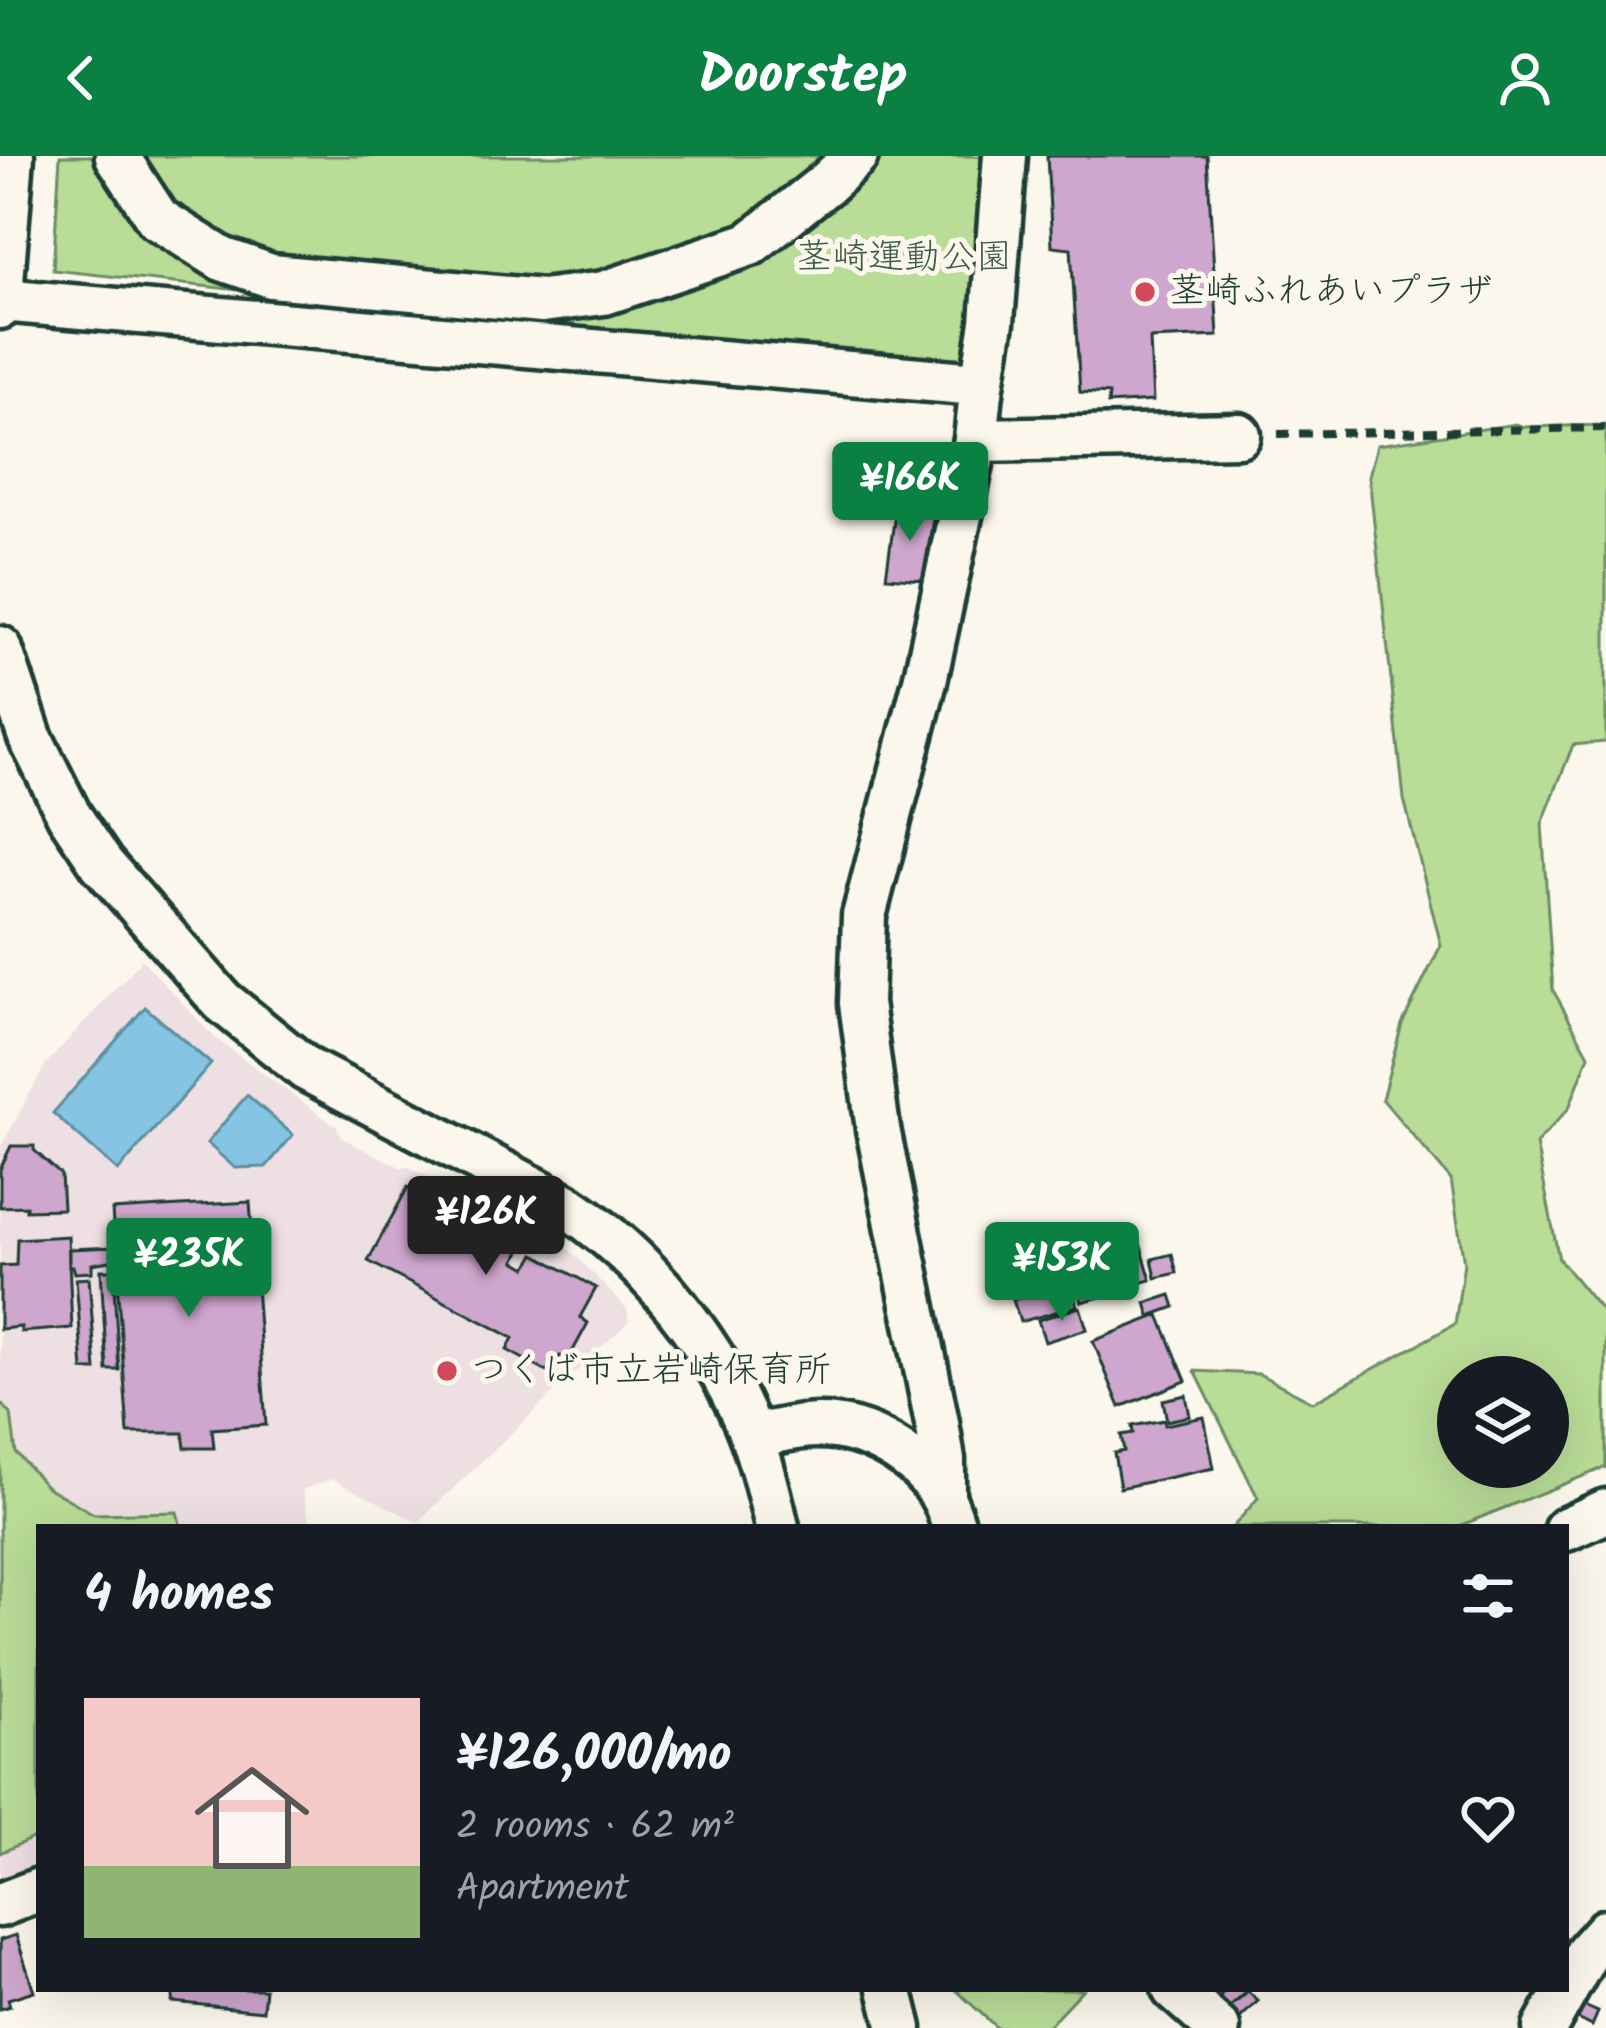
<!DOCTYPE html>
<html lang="en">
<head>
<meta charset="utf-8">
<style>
	:root { --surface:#171b24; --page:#242831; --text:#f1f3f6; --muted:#9ea1a6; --accent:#0b8043 }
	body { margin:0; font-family:Kalam,"Klee One",sans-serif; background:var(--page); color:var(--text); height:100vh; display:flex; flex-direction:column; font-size:45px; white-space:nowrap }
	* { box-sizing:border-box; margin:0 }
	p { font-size:39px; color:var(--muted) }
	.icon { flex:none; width:66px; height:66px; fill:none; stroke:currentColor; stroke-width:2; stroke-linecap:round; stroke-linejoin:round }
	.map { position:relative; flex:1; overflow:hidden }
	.side { position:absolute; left:36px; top:1368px; width:1533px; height:468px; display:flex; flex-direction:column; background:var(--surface); border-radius:0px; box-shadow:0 12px 48px #0002 }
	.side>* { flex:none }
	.buttons { position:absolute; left:1437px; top:1200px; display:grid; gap:24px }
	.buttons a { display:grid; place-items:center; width:132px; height:132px; border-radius:50%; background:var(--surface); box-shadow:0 12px 48px #0002; font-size:60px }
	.price { position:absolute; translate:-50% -102px; padding:0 27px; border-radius:12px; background:var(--accent); color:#fff; font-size:39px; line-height:78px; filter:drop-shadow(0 3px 6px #0008) }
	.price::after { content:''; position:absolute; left:50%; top:72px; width:36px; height:27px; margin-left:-18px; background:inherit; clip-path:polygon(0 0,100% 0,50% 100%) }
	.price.on { background:#222; color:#fff }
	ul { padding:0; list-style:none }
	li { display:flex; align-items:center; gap:36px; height:300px; padding:0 48px }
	li span { display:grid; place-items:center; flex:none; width:336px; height:240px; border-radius:0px; color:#555 }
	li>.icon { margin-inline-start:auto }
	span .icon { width:144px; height:144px; fill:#fffc; stroke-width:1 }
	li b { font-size:51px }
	h2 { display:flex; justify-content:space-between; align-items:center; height:144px; padding:0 48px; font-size:51px }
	header { display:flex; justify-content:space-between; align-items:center; height:156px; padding:0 48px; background:var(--accent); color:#fff; font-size:54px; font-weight:800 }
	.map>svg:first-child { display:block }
</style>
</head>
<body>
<header><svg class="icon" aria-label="back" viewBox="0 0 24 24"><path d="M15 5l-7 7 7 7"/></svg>Doorstep<svg class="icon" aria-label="person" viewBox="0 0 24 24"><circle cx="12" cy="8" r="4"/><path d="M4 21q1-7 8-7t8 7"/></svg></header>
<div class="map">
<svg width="1606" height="1872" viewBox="0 0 1606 1872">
	<rect width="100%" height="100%" fill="#fbf7ec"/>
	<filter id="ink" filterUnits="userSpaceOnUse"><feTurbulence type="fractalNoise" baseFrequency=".00833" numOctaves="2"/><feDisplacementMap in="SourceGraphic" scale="24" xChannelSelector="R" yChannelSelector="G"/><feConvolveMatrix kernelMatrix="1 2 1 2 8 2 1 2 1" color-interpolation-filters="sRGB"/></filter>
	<g filter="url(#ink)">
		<path fill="#eedfe3" d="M142,804L216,883L337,971L342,982L400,1011H409L571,1095L627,1153L629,1165L418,1366L332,1323L302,1334L311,1371H39V1705L0,1724V992L46,908Z"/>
		<g fill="#b9dc97" stroke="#6c8c66" stroke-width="3" fill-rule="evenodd">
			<path d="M60,0H1028L1022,83L1002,216L53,114Z"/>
			<path d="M1516,268L1523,271L1606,269V586L1573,589L1542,668L1553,834L1589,899L1569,952L1536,988L1559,1103L1606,1160V1311L1457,1371H1233L1258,1342L1195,1215L1259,1218L1313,1246L1455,1168L1464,1107L1451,1024L1382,943L1402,868L1441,789L1404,643L1369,320L1377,289ZM1458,1221H1548V1311H1458Z"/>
			<path d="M0,1246L11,1258L16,1297L47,1331L94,1358L177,1356L181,1371H39V1679L0,1697Z"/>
			<path d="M955,1833H1083L1046,1872H997Z"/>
		</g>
		<g fill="#85c4e5" stroke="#5c8e9e" stroke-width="3">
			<path d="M145,851L211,908L118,1015L53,957Z"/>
			<path d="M247,939L293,979L266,1011L235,1012L207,987Z"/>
		</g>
		<g fill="#cfa6cd" stroke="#1f3d34" stroke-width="3">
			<path d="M1047,0H1207L1218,180L1150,183L1153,245L1108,248L1109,238L1080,236L1071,92L1052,90Z"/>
			<path d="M896,351L934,356L923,424L886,421Z"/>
			<path d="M11,990H34V994L61,1019L63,1053L26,1054V1050L0,1051V1013Z"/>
			<path d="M408,1031L447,1051L439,1066L461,1077L473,1055L527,1083L515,1105L527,1112L535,1098L596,1132L580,1161L588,1167L569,1202L560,1200L549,1217L507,1194L513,1182L368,1105Z"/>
			<path d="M250,1046L266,1269L212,1273L214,1292H185L183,1277H128L112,1054Z"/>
			<path d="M68,1080L72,1172L21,1176V1171L0,1173V1110L16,1109L17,1083Z"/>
			<path d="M1139,1084L1151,1124L1129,1130L1117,1091Z"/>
			<path d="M1117,1087L1130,1133L1082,1146L1069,1101Z"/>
			<path d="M114,1091L116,1104L92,1108V1116L75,1117L73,1110H69V1093Z"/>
			<path d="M1048,1095L1051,1105L1063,1101L1070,1127L1019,1142L1014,1126L1005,1128L1001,1111L1016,1107L1018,1113L1022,1112L1020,1103Z"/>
			<path d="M1172,1098L1177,1117L1156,1122L1152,1103Z"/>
			<path d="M101,1114H113L119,1214H107Z"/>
			<path d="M89,1122L96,1214H83L76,1123Z"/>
			<path d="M1071,1128L1077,1150L1020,1166L1013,1144Z"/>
			<path d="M1171,1139L1175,1151L1150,1160L1146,1147Z"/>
			<path d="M1080,1151L1087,1173L1045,1186L1038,1164Z"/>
			<path d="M1159,1159L1186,1225L1120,1251L1093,1185Z"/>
			<path d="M1186,1239L1190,1260L1167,1265L1163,1244Z"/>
			<path d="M1204,1261L1214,1312L1120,1332L1114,1297L1124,1295L1121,1279L1133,1277L1132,1270L1164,1264L1165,1269Z"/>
			<path d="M16,1779L34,1835L8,1843L10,1850L0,1853V1784Z"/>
			<path d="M174,1833H265L263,1855L172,1846Z"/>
			<path d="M1227,1833H1249V1834L1229,1852L1219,1842Z"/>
			<path d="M1248,1836L1258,1845L1239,1863L1229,1852Z"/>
			<path d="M1582,1849L1598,1856L1592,1870L1576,1862Z"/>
		</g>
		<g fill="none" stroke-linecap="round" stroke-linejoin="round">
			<defs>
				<g id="minor">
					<path d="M117,0L158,63L222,103L271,120L542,145L604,137L750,88L827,27L856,0"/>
					<path d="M1,144L966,227L981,236L976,284L925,525L864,760L861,847L878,973L937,1267L943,1304V1342"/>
					<path d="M0,151L12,0"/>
					<path d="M981,236L992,166L1005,0"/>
					<path d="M976,284L1239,279"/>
					<path d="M0,492L30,581L69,659L102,708L222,845L306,913L567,1050C648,1103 718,1191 752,1281C763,1310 770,1341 777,1371"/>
					<path d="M752,1280C773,1277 796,1270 818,1270C866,1270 921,1300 944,1344C948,1352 951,1362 954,1371"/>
					<path d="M1566,1373L1606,1355"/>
					<path d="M0,1749L39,1734"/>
					<path d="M890,1833L900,1872"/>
					<path d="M1174,1833L1218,1872"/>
					<path d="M1545,1872L1588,1795L1606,1775"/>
				</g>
			</defs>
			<use href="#minor" stroke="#1f3d34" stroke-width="51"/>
			<path stroke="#1f3d34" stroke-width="8" stroke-dasharray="12 9" stroke-linecap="butt" d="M1278,278L1606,272"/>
			<use href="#minor" stroke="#fbf7ec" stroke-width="42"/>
		</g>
	</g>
	<g fill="#d1495b" stroke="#fbf7ec" stroke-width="4.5">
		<circle cx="1145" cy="136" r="12"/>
		<circle cx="447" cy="1215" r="12"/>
	</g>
	<g text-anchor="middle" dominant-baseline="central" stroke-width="10" stroke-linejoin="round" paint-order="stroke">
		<g font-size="36" fill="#3e5d48" stroke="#fbf7ec">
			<text x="904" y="102">茎崎運動公園</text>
		</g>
		<g font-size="36" fill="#1f3d34" stroke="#fbf7ec" text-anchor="start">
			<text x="1169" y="136">茎崎ふれあいプラザ</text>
			<text x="471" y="1215">つくば市立岩崎保育所</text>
		</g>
	</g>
</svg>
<div class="buttons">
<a><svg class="icon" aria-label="layers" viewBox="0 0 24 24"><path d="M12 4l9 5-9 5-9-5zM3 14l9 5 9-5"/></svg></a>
</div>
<b class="price" style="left:910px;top:388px">¥166K</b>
<b class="price on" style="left:486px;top:1122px">¥126K</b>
<b class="price" style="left:189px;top:1164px">¥235K</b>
<b class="price" style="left:1062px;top:1168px">¥153K</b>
<section class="side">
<h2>4 homes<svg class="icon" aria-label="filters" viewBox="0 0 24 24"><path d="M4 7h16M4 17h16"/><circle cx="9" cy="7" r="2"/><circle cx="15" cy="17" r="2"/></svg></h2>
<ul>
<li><span style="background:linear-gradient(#f6c9c9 70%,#8fb573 0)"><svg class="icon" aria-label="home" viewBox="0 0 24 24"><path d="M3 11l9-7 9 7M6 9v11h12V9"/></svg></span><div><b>¥126,000/mo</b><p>2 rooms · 62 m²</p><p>Apartment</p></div><svg class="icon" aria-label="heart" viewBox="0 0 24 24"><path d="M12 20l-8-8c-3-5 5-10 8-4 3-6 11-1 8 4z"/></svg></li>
</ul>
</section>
</div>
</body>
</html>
